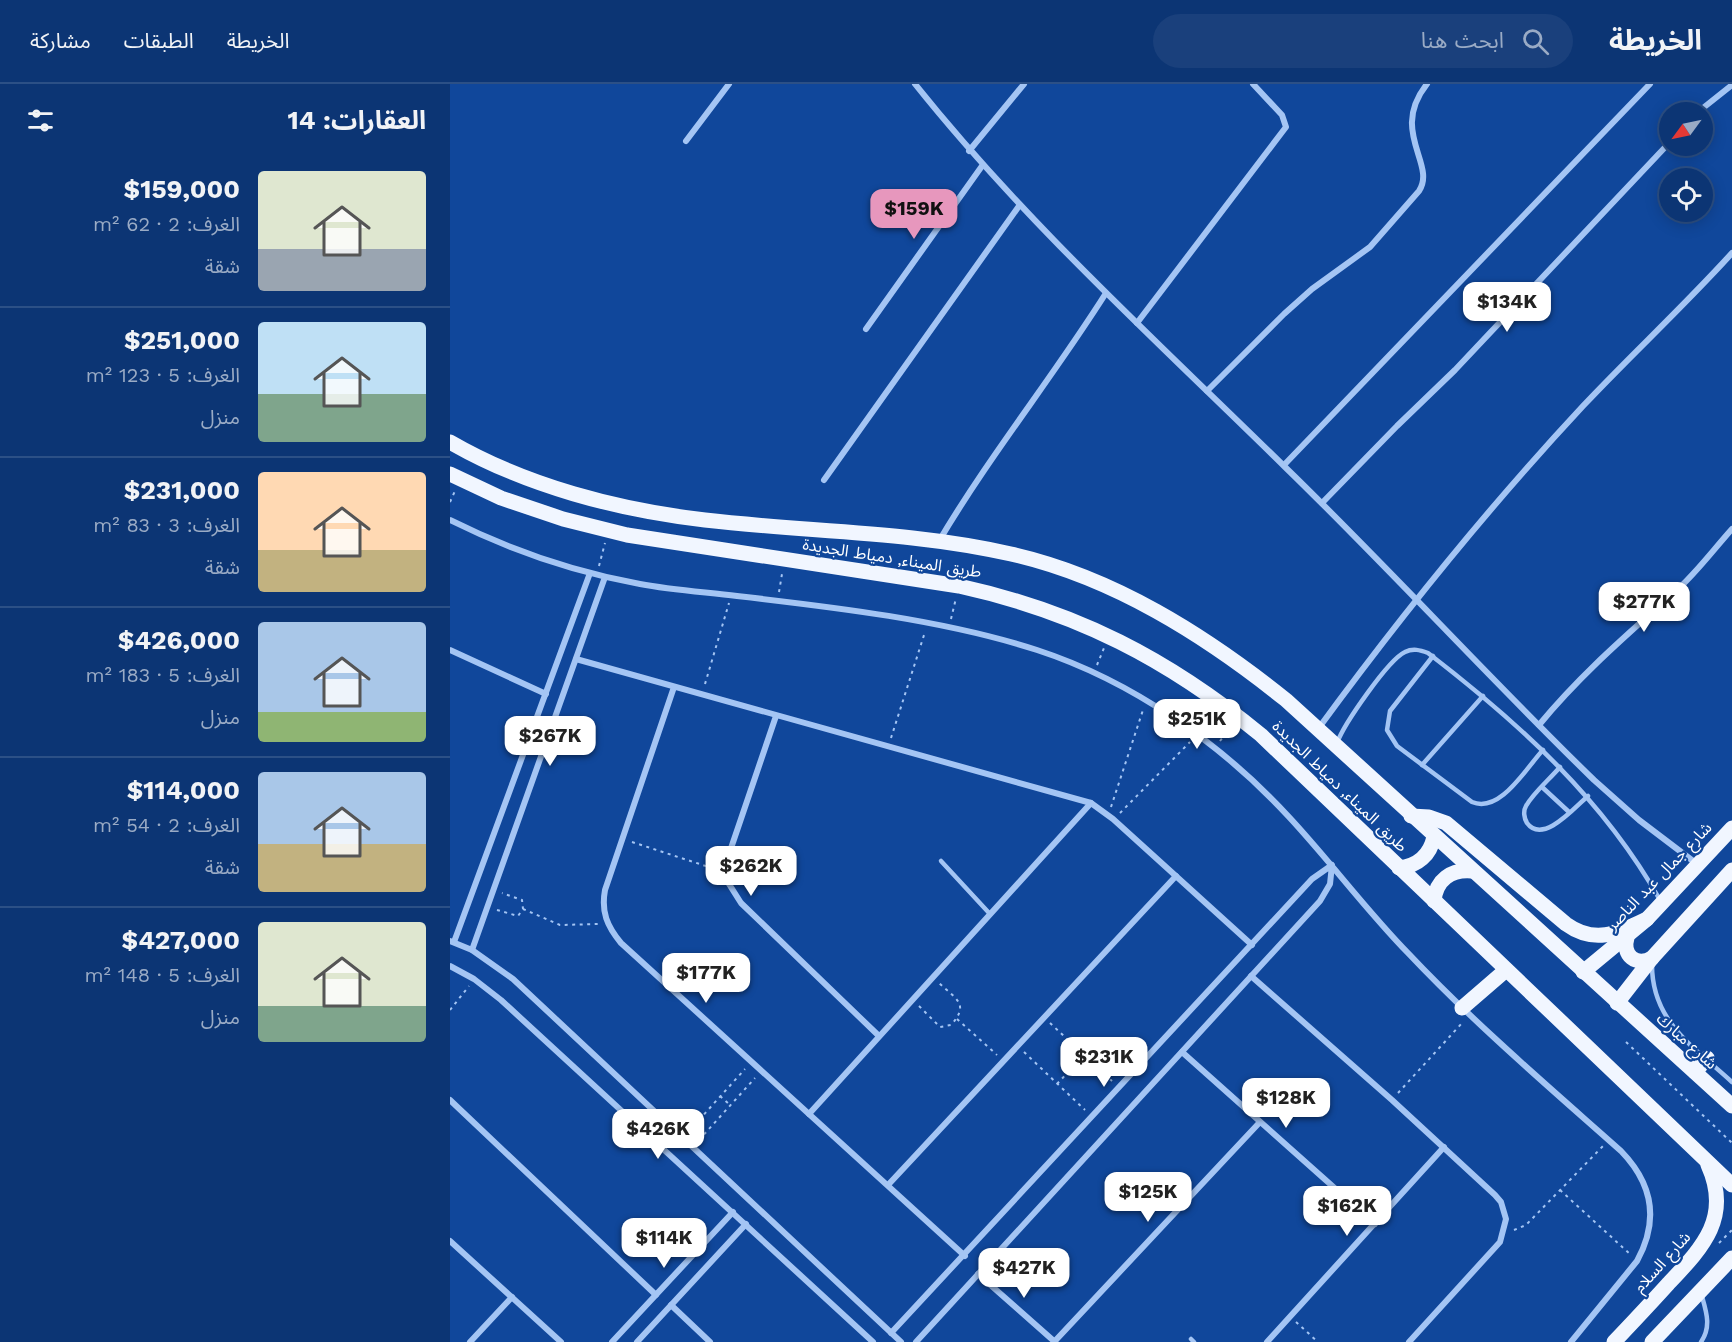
<!DOCTYPE html>
<html lang="ar">
<head>
<meta charset="utf-8">
<style>
	:root { --surface:#0c3574; --page:#1a407c; --text:#f1f3f6; --muted:#9aabc5; --line:#2c5086; --accent:#e797bd }
	body { margin:0; font-family:"Work Sans","Noto Sans Arabic",sans-serif; background:var(--page); color:var(--text); direction:rtl; height:100vh; display:flex; flex-direction:column; font-size:22px; white-space:nowrap }
	* { box-sizing:border-box; margin:0 }
	p { font-size:20px; color:var(--muted) }
	.icon { flex:none; width:33px; height:33px; fill:none; stroke:currentColor; stroke-width:2; stroke-linecap:round; stroke-linejoin:round }
	.map { position:relative; flex:1; overflow:hidden; direction:ltr }
	.details { display:flex; flex-direction:column; background:var(--surface); width:450px }
	.details>* { flex:none }
	.needle { width:39px; rotate:237deg }
	.tools { position:absolute; left:1209px; top:18px; display:grid; gap:12px }
	.tools a { display:grid; place-items:center; width:54px; height:54px; border-radius:50%; background:var(--surface); box-shadow:0 3px 15px #0003,0 0 0 2px var(--line); font-size:30px }
	.price { position:absolute; translate:-50% -51px; padding:0 14px; border-radius:12px; background:#fff; color:#222; font-size:20px; line-height:39px; filter:drop-shadow(0 2px 3px #0008) }
	.price::after { content:''; position:absolute; left:50%; top:36px; width:18px; height:14px; margin-left:-9px; background:inherit; clip-path:polygon(0 0,100% 0,50% 100%) }
	.price.on { background:var(--accent); color:#111 }
	ul { padding:0; list-style:none }
	li { display:flex; align-items:center; gap:18px; height:150px; padding:0 24px }
	li+li { border-top:2px solid var(--line) }
	li span { display:grid; place-items:center; flex:none; width:168px; height:120px; border-radius:6px; color:#555 }
	li>.icon { margin-inline-start:auto }
	span .icon { width:72px; height:72px; fill:#fffc; stroke-width:1 }
	li b { font-size:26px }
	h2 { display:flex; justify-content:space-between; align-items:center; height:72px; padding:0 24px; font-size:26px }
	header { display:flex; align-items:center; gap:36px; box-sizing:border-box; height:84px; padding:0 30px; background:var(--surface); border-bottom:2px solid var(--line) }
	header strong { font-size:28px }
	nav { display:flex; gap:33px; margin-inline-start:auto; font-size:21px }
	.search { width:420px; height:54px; background:var(--page); display:flex; align-items:center; gap:15px; box-sizing:border-box; padding:0 21px; border-radius:33px; color:var(--muted); font-size:22px }
	main { display:flex; flex:1; min-height:0 }
	.map>svg:first-child { display:block }
</style>
</head>
<body>
<header>
<strong>الخريطة</strong>
<div class="search"><svg class="icon" aria-label="search" viewBox="0 0 24 24"><circle cx="10" cy="10" r="6"/><path d="M15 15l6 6"/></svg>ابحث هنا</div>
<nav><a>الخريطة</a><a>الطبقات</a><a>مشاركة</a></nav>
</header>
<main>
<div class="map">
<svg width="1282" height="1258" viewBox="0 0 1282 1258">
	<rect width="100%" height="100%" fill="#10479b"/>
	<g fill="none" stroke-linecap="round" stroke-linejoin="round">
		<g stroke="#a4c5f4" stroke-width="2" stroke-dasharray="3 4.5" stroke-linecap="butt">
			<path d="M0,418L5,407"/>
			<path d="M149,482L155,459"/>
			<path d="M329,508L332,490"/>
			<path d="M501,535L506,514"/>
			<path d="M647,581L654,564"/>
			<path d="M255,600L279,519"/>
			<path d="M441,654L475,548"/>
			<path d="M770,657L779,645"/>
			<path d="M661,723L693,626"/>
			<path d="M670,729L740,658"/>
			<path d="M182,758L268,786"/>
			<path d="M73,825L110,841L148,840"/>
			<path d="M47,826L68,832L73,825L72,816L52,809"/>
			<path d="M469,922L490,943L501,941C520,920 506,915 489,899"/>
			<path d="M0,926L19,902"/>
			<path d="M507,935L547,971"/>
			<path d="M600,939L662,997"/>
			<path d="M1176,958L1282,1059"/>
			<path d="M574,968L635,1026"/>
			<path d="M607,1000L634,971"/>
			<path d="M948,1009L1013,938"/>
			<path d="M270,1012L279,1020"/>
			<path d="M239,1047L295,985"/>
			<path d="M249,1056L305,994"/>
			<path d="M1110,1106L1181,1171"/>
			<path d="M1064,1146L1076,1141L1153,1062"/>
			<path d="M1269,1159L1282,1146"/>
			<path d="M846,1238L868,1258"/>
		</g>
		<g stroke="#a4c5f4" stroke-width="4.5">
			<path d="M983,572L940,627L937,646L947,662L1022,718C1050,730 1076,684 1093,666"/>
			<path d="M887,659C894,640 938,576 955,568C963,564 970,566 978,569C1069,639 1153,715 1210,816"/>
			<path d="M972,681L1033,612"/>
			<path d="M1110,683C1100,695 1084,708 1076,722C1073,727 1074,734 1077,739C1093,761 1125,723 1138,712"/>
			<path d="M1092,703L1119,728"/>
			<path d="M491,777L540,830"/>
			<path d="M1202,881C1202,938 1244,963 1282,998"/>
			<path d="M741,1255L744,1258"/>
			<path d="M1251,1258C1262,1242 1256,1227 1251,1209"/>
		</g>
		<g stroke="#a4c5f4" stroke-width="6">
			<path d="M465,0C576,139 708,258 835,383C940,485 1039,594 1144,696L1189,736L1247,780"/>
			<path d="M1248,28L1282,1"/>
			<path d="M236,57L279,0"/>
			<path d="M519,67L574,0"/>
			<path d="M687,239L836,43L832,31L803,0"/>
			<path d="M416,245L532,82"/>
			<path d="M757,307L834,230L862,205L920,163L969,107C987,80 939,48 977,0"/>
			<path d="M834,381L1200,0"/>
			<path d="M374,396L569,122"/>
			<path d="M872,419L947,342L1005,286L1220,58"/>
			<path d="M0,436C60,466 124,488 190,500C222,506 254,508 287,512C383,523 495,536 587,566C682,597 772,660 839,733C880,777 916,826 958,869C1025,940 1099,1003 1171,1067C1203,1100 1209,1137 1187,1177L1121,1258"/>
			<path d="M489,457C540,371 603,293 656,209"/>
			<path d="M0,566L96,610"/>
			<path d="M126,575L641,719L663,735L802,861"/>
			<path d="M224,603L155,806C151,828 157,842 171,859L515,1172"/>
			<path d="M326,632L277,776L279,800L291,819L429,952"/>
			<path d="M1089,641C1132,589 1177,551 1227,506C1247,488 1264,465 1282,445"/>
			<path d="M868,645C950,533 1038,424 1133,322C1182,270 1234,222 1282,169"/>
			<path d="M0,857L22,866L63,895L451,1258"/>
			<path d="M4,858L140,489"/>
			<path d="M22,866L155,493"/>
			<path d="M0,882L24,895L51,916L423,1258"/>
			<path d="M801,892L942,1016L1045,1111L1051,1118L1056,1135L1050,1158L959,1258"/>
			<path d="M732,968L925,1140"/>
			<path d="M0,1016L206,1211"/>
			<path d="M359,1030L641,719"/>
			<path d="M438,1101L726,792"/>
			<path d="M0,1157L111,1258"/>
			<path d="M528,1190L605,1258"/>
			<path d="M221,1221L260,1258"/>
			<path d="M441,1249L862,795L882,781L880,800L870,817L466,1258"/>
			<path d="M20,1258L62,1213"/>
			<path d="M162,1258L283,1128"/>
			<path d="M187,1258L296,1140"/>
			<path d="M604,1258L810,1038"/>
			<path d="M817,1258L994,1063"/>
		</g>
		<g stroke="#f1f6ff" stroke-width="15">
			<path d="M0,358C76,402 168,426 255,436C357,448 461,447 561,470C663,493 755,551 836,616L1282,1022"/>
			<path d="M0,390L51,414L113,435L177,451L509,502C627,528 718,575 811,651L1282,1101"/>
			<path d="M961,732L979,733L996,739L1116,840C1145,861 1168,849 1197,835"/>
			<path d="M949,784C968,782 980,771 984,753"/>
			<path d="M984,817C986,796 1001,785 1022,787"/>
			<path d="M1177,854C1172,871 1186,883 1202,874"/>
			<path d="M1133,888L1197,835L1282,744"/>
			<path d="M1167,919L1202,874L1282,786"/>
			<path d="M1012,924L1056,886"/>
			<path d="M1245,988L1257,974"/>
			<path d="M1164,1258C1182,1239 1200,1220 1218,1200C1252,1164 1282,1134 1258,1081"/>
			<path d="M1202,1258L1282,1174"/>
		</g>
	</g>
	<g text-anchor="middle" dominant-baseline="central" stroke-width="4.5" stroke-linejoin="round" paint-order="stroke">
		<g font-size="16" fill="#fff" stroke="#10479b">
			<text transform="translate(442 474) rotate(9)">طريق الميناء, دمياط الجديدة</text>
			<text transform="translate(890 702) rotate(44)">طريق الميناء, دمياط الجديدة</text>
			<text transform="translate(1209 792) rotate(-46)">شارع جمال عبد الناصر</text>
			<text transform="translate(1237 957) rotate(42)">شارع مبارك</text>
			<text transform="translate(1212 1178) rotate(-48)">شارع السلام</text>
		</g>
	</g>
</svg>
<div class="tools">
<a><svg class="needle" viewBox="-14 -14 28 28"><path d="M0-13l5 13h-10z" fill="#e53935"/><path d="M0 13l5-13h-10z" fill="#9aabc5"/></svg></a>
<a><svg class="icon" aria-label="locate" viewBox="0 0 24 24"><circle cx="12" cy="12" r="6"/><path d="M12 2v4M12 18v4M2 12h4M18 12h4"/></svg></a>
</div>
<b class="price on" style="left:464px;top:156px">$159K</b>
<b class="price" style="left:1057px;top:249px">$134K</b>
<b class="price" style="left:1194px;top:549px">$277K</b>
<b class="price" style="left:747px;top:666px">$251K</b>
<b class="price" style="left:100px;top:683px">$267K</b>
<b class="price" style="left:301px;top:813px">$262K</b>
<b class="price" style="left:256px;top:920px">$177K</b>
<b class="price" style="left:654px;top:1004px">$231K</b>
<b class="price" style="left:836px;top:1045px">$128K</b>
<b class="price" style="left:208px;top:1076px">$426K</b>
<b class="price" style="left:698px;top:1139px">$125K</b>
<b class="price" style="left:897px;top:1153px">$162K</b>
<b class="price" style="left:214px;top:1185px">$114K</b>
<b class="price" style="left:574px;top:1215px">$427K</b>
</div>
<section class="details">
<h2>العقارات: 14<svg class="icon" aria-label="filters" viewBox="0 0 24 24"><path d="M4 7h16M4 17h16"/><circle cx="9" cy="7" r="2"/><circle cx="15" cy="17" r="2"/></svg></h2>
<ul>
<li><span style="background:linear-gradient(#dfe7d0 65%,#9aa5b1 0)"><svg class="icon" aria-label="home" viewBox="0 0 24 24"><path d="M3 11l9-7 9 7M6 9v11h12V9"/></svg></span><div><b>$159,000</b><p>الغرف: 2 · 62 m²</p><p>شقة</p></div></li>
<li><span style="background:linear-gradient(#bfe0f5 60%,#7fa58c 0)"><svg class="icon" aria-label="home" viewBox="0 0 24 24"><path d="M3 11l9-7 9 7M6 9v11h12V9"/></svg></span><div><b>$251,000</b><p>الغرف: 5 · 123 m²</p><p>منزل</p></div></li>
<li><span style="background:linear-gradient(#ffd9b3 65%,#c2b280 0)"><svg class="icon" aria-label="home" viewBox="0 0 24 24"><path d="M3 11l9-7 9 7M6 9v11h12V9"/></svg></span><div><b>$231,000</b><p>الغرف: 3 · 83 m²</p><p>شقة</p></div></li>
<li><span style="background:linear-gradient(#a9c7e8 75%,#8fb573 0)"><svg class="icon" aria-label="home" viewBox="0 0 24 24"><path d="M3 11l9-7 9 7M6 9v11h12V9"/></svg></span><div><b>$426,000</b><p>الغرف: 5 · 183 m²</p><p>منزل</p></div></li>
<li><span style="background:linear-gradient(#a9c7e8 60%,#c2b280 0)"><svg class="icon" aria-label="home" viewBox="0 0 24 24"><path d="M3 11l9-7 9 7M6 9v11h12V9"/></svg></span><div><b>$114,000</b><p>الغرف: 2 · 54 m²</p><p>شقة</p></div></li>
<li><span style="background:linear-gradient(#dfe7d0 70%,#7fa58c 0)"><svg class="icon" aria-label="home" viewBox="0 0 24 24"><path d="M3 11l9-7 9 7M6 9v11h12V9"/></svg></span><div><b>$427,000</b><p>الغرف: 5 · 148 m²</p><p>منزل</p></div></li>
</ul>
</section>
</main>
</body>
</html>
